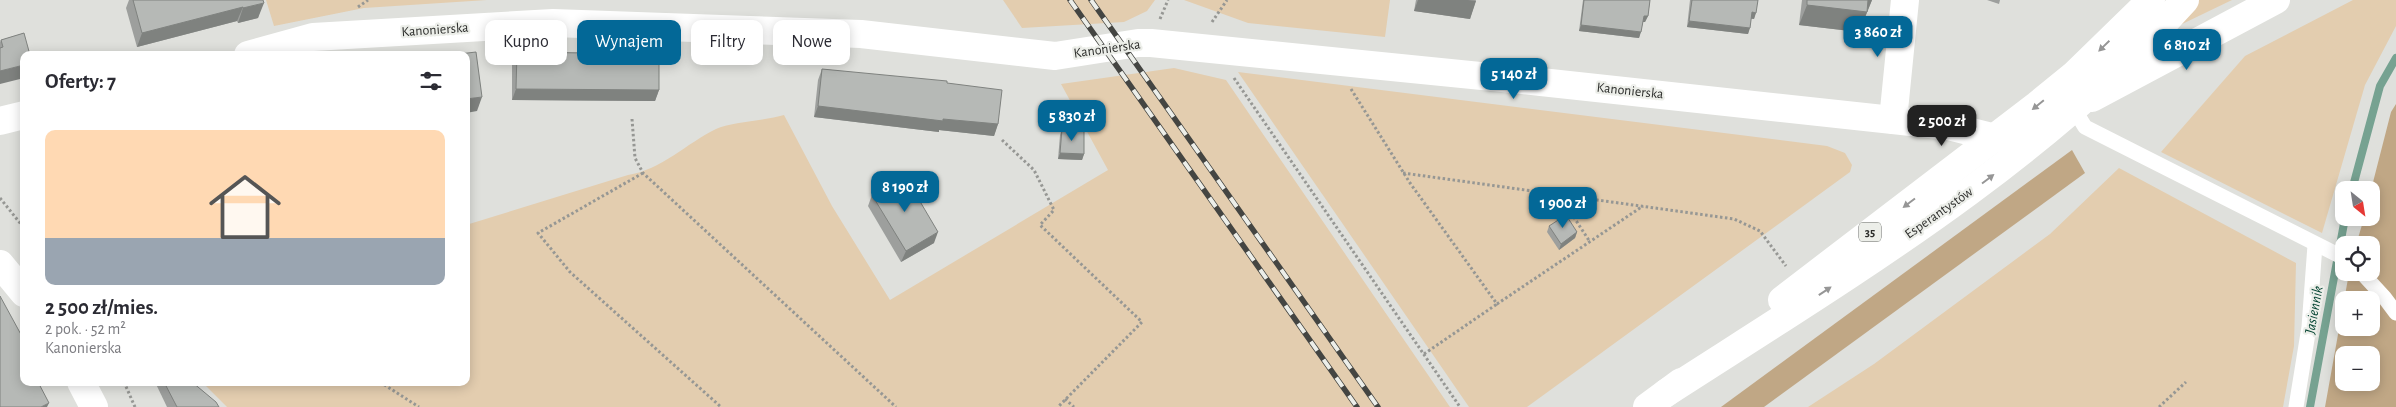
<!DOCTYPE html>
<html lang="pl">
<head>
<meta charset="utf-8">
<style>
	:root { --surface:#fff; --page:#f2f2f3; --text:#2b2b33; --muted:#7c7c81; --accent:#036897 }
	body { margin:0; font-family:"Alegreya Sans",sans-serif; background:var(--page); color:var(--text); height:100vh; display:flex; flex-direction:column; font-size:19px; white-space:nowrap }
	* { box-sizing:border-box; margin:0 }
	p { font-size:16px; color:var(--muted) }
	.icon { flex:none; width:28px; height:28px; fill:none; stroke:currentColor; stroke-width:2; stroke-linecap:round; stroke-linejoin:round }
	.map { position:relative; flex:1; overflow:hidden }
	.drawer { position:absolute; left:20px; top:51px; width:450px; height:335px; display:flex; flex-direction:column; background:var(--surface); border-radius:10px; box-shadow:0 2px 12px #0003 }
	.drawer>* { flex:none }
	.top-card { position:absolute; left:485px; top:20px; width:475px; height:45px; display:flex; gap:10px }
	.needle { width:32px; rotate:150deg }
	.tools { position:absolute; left:2335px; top:181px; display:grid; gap:10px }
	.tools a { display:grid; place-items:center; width:45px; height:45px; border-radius:10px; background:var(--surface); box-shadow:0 2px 12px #0003; font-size:25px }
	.price { position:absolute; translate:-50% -42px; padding:0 11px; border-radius:10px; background:var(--accent); color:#fff; font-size:16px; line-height:32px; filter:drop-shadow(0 1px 2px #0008) }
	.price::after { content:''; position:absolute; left:50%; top:30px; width:15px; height:11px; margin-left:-8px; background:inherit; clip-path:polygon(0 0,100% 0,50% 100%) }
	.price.on { background:#222; color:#fff }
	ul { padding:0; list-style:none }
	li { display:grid; align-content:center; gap:10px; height:265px; padding:0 25px }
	li span { display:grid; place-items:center; height:155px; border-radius:10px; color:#555 }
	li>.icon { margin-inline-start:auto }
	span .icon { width:90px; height:90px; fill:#fffc; stroke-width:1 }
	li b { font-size:21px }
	h2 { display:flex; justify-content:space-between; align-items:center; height:60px; padding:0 25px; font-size:21px }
	.pill { padding:0 18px; border-radius:10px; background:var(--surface); box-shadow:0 2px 12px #0003; font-size:18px; line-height:45px }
	.pill.on { background:var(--accent); color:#fff }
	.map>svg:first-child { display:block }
</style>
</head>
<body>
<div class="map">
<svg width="2396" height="407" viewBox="0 0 2396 407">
	<rect width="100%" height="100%" fill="#dfe0dc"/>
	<g fill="#e3cdaf">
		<path d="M266,0H487L364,8L274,26Z"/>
		<path d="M1003,0H1155L1147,11L1124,22L1022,28Z"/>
		<path d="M1184,0H1390L1385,37L1248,23Z"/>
		<path d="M2197,0H2232L2178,26Z"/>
		<path d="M2353,0H2396V26L2365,85L2322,233L2161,152L2245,56Z"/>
		<path d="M1174,68L1226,80L1450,407H227L203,383L466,382V225L628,175C661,170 687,143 716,129C731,122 764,121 784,115L832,206L890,300L1108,170L1061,84Z"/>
		<path d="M1238,72L1827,146L1845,153L1852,165L1850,172L1527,407H1469Z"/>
		<path d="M2119,168L2296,263L2294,346L2283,407H1808L1874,364L2050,234Z"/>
	</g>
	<g fill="#c0a785" fill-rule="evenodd">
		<path d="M2396,104V407H2325L2349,273L2371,272V245H2356L2364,218H2371V190L2391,112ZM2344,300H2371V328H2344ZM2344,355H2371V382H2344Z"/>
		<path d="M2072,150L2085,173L1764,407H1721Z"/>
	</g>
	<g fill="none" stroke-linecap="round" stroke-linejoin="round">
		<g stroke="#76a291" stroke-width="8">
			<path d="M2352,190L2380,86L2396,58"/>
			<path d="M2310,407L2345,218"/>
		</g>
		<g stroke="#969794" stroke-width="3" stroke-dasharray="2.5 2.5" stroke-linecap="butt">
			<path d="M358,7L368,0"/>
			<path d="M1160,19L1168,0"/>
			<path d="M1212,22L1227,0"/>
			<path d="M1234,78L1460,407"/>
			<path d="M1351,89L1410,183L1497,304L1643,206"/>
			<path d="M632,119L635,158L643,173L896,407"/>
			<path d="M1002,140L1034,170L1054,210L1040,225L1142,322L1058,407"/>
			<path d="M643,173L538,233L570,272L721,407"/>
			<path d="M1403,173L1734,219L1760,231L1786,266"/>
			<path d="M1560,196L1590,242"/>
			<path d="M0,198L24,228"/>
			<path d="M1424,354L1497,304"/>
			<path d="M124,382L135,407"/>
			<path d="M380,382L419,407"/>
			<path d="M1065,399L1074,407"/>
			<path d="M2159,407L2186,382"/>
		</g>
		<g stroke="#fff" stroke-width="15">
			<path d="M2074,109L2085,127L2344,258"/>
			<path d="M2361,272L2384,297L2396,313"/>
			<path d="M2296,407L2309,327L2315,245"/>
		</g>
		<g stroke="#fff" stroke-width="28">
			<path d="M248,55L313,37L553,23L861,34L1055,56L1138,43H1151L1541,82L1948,126L1996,138"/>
			<path d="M2092,98L2276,0"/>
			<path d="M1893,120L1905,0"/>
			<path d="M0,121L24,115"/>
		</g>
		<g stroke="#fff" stroke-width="28">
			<path d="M0,264L24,293"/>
			<path d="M81,382L94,407"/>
		</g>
		<g stroke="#fff" stroke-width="28">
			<path d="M1782,300L2037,105L2075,74L2151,0"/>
			<path d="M1666,393C1849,275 2038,163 2185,0"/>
			<path d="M1647,407L1681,382"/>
		</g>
		<defs>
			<g id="rail">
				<path d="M1070,0L1357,407"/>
				<path d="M1091,0L1378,407"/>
			</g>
		</defs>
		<use href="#rail" stroke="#444542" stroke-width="5.5"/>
		<use href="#rail" stroke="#eceee9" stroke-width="4" stroke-dasharray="11" stroke-linecap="butt"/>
	</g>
	<g fill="#9d9f9d">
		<path d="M129,0H263L258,18L238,23L237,21L137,47L126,8Z"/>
		<path d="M1416,0H1476L1470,19L1414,11Z"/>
		<path d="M1583,0H1650L1648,16L1645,22H1643L1639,38L1579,31Z"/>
		<path d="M1690,0H1758L1754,19H1751L1748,34L1687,27Z"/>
		<path d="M1802,0H1872L1859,32L1799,25Z"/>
		<path d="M1987,0H2000L1999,4Z"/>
		<path d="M24,33L0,84V42L1,40Z"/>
		<path d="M517,52L659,90L655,101L512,100V63Z"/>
		<path d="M822,69L947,83L998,124L994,136L939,130V132L814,117L818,80Z"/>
		<path d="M1062,129L1084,154L1082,160L1058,159L1060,135Z"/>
		<path d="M872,195L934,243L901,262L868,206Z"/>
		<path d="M1549,226L1577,232L1575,238L1559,250L1547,232Z"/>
		<path d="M155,382H192L219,407H167Z"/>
	</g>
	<g fill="#7f827f">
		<path d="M1418,0H1468L1476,1L1470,19L1414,11Z"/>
		<path d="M1867,0H1872L1859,32L1799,25L1807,5Z"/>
		<path d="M264,3L258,18L238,23L243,8Z"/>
		<path d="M243,7L237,21L137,47L142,33Z"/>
		<path d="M1752,12L1756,13L1754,19L1750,18Z"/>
		<path d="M1644,16H1648L1645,22H1642Z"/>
		<path d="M1689,21L1750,28L1748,34L1687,27Z"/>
		<path d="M1581,25L1641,32L1639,38L1579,31Z"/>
		<path d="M24,65V78L0,84V71Z"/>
		<path d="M516,89L659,90L655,101L512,100Z"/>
		<path d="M482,97L477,111L466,113V99Z"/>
		<path d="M818,106L943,119L998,124L994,136L939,130V132L814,117Z"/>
		<path d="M1060,153L1084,154L1082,160L1058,159Z"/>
		<path d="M938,232L934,243L901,262L906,251Z"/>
		<path d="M1577,232L1575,238L1559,250L1561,244Z"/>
		<path d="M49,403L47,407H41Z"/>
	</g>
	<g fill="#b6b9b6" stroke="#7f827f">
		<path d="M133,0H263L264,3L243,8V7L142,33Z"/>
		<path d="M1584,0H1650L1648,16H1644L1641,32L1581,25Z"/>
		<path d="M1692,0H1758L1756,13L1752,12L1750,28L1689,21Z"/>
		<path d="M1807,0H1868L1867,12L1807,5Z"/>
		<path d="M24,33L30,55H24V65L0,71V48L3,47L1,40Z"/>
		<path d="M476,52L482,97L466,99V55H451Z"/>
		<path d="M517,52L659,54V90L516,89Z"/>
		<path d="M822,69L947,81V83L1002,90L998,124L943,119V121L818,106Z"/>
		<path d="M1062,129L1084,130V154L1060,153Z"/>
		<path d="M905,176L938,232L906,251L872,195Z"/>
		<path d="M1566,215L1577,232L1561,244L1549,226Z"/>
		<path d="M0,296L24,340V382H38L49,403L41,407H0Z"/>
		<path d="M164,382H192L216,402L219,407H177Z"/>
	</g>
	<defs><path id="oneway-solid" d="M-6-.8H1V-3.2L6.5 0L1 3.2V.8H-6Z" transform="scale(1.25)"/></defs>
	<g fill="#969696">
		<use href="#oneway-solid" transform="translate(2104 46) rotate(136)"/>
		<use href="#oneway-solid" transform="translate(2038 105) rotate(141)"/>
		<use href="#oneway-solid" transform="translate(1988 179) rotate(-37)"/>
		<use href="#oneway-solid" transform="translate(1909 203) rotate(143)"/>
		<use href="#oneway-solid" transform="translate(1825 291) rotate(-34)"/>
	</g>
	<g text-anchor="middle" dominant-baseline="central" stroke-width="4.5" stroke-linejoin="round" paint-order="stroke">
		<rect fill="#eceee9" stroke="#666865" stroke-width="1" x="1859" y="222.5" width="22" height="19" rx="4"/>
		<g font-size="12" font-weight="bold" fill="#2d2e2c">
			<text x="1870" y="232">35</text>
		</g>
		<g font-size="14" fill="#2d2e2c" stroke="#eceee9">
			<text transform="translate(435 30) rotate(-4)">Kanonierska</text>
			<text transform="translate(1107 49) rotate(-8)">Kanonierska</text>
			<text transform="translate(1630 91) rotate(6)">Kanonierska</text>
			<text transform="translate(1939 213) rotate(-35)">Esperantystów</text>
		</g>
		<g font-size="15" font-style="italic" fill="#084735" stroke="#eceee9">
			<text transform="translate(2314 310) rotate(-80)">Jasiennik</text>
		</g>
	</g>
</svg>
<div class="tools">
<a><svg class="needle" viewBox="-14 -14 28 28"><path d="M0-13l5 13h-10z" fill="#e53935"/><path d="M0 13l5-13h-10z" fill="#7c7c81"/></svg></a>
<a><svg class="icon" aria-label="locate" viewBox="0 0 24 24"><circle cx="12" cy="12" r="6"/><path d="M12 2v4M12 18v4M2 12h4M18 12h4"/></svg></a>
<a>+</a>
<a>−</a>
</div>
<b class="price" style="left:1878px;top:58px">3 860 zł</b>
<b class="price" style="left:2187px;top:71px">6 810 zł</b>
<b class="price" style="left:1514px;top:100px">5 140 zł</b>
<b class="price" style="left:1072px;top:142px">5 830 zł</b>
<b class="price on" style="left:1942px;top:147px">2 500 zł</b>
<b class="price" style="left:905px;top:213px">8 190 zł</b>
<b class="price" style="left:1563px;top:229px">1 900 zł</b>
<div class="top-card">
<a class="pill">Kupno</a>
<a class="pill on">Wynajem</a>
<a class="pill">Filtry</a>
<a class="pill">Nowe</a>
</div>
<section class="drawer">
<h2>Oferty: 7<svg class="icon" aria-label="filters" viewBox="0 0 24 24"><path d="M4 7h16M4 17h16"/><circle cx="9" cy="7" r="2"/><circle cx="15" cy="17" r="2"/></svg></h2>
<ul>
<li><span style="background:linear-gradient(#ffd9b3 70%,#9aa5b1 0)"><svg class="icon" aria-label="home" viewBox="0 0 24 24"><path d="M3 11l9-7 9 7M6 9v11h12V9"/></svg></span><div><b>2 500 zł/mies.</b><p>2 pok. · 52 m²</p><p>Kanonierska</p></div></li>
</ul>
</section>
</div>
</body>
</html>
